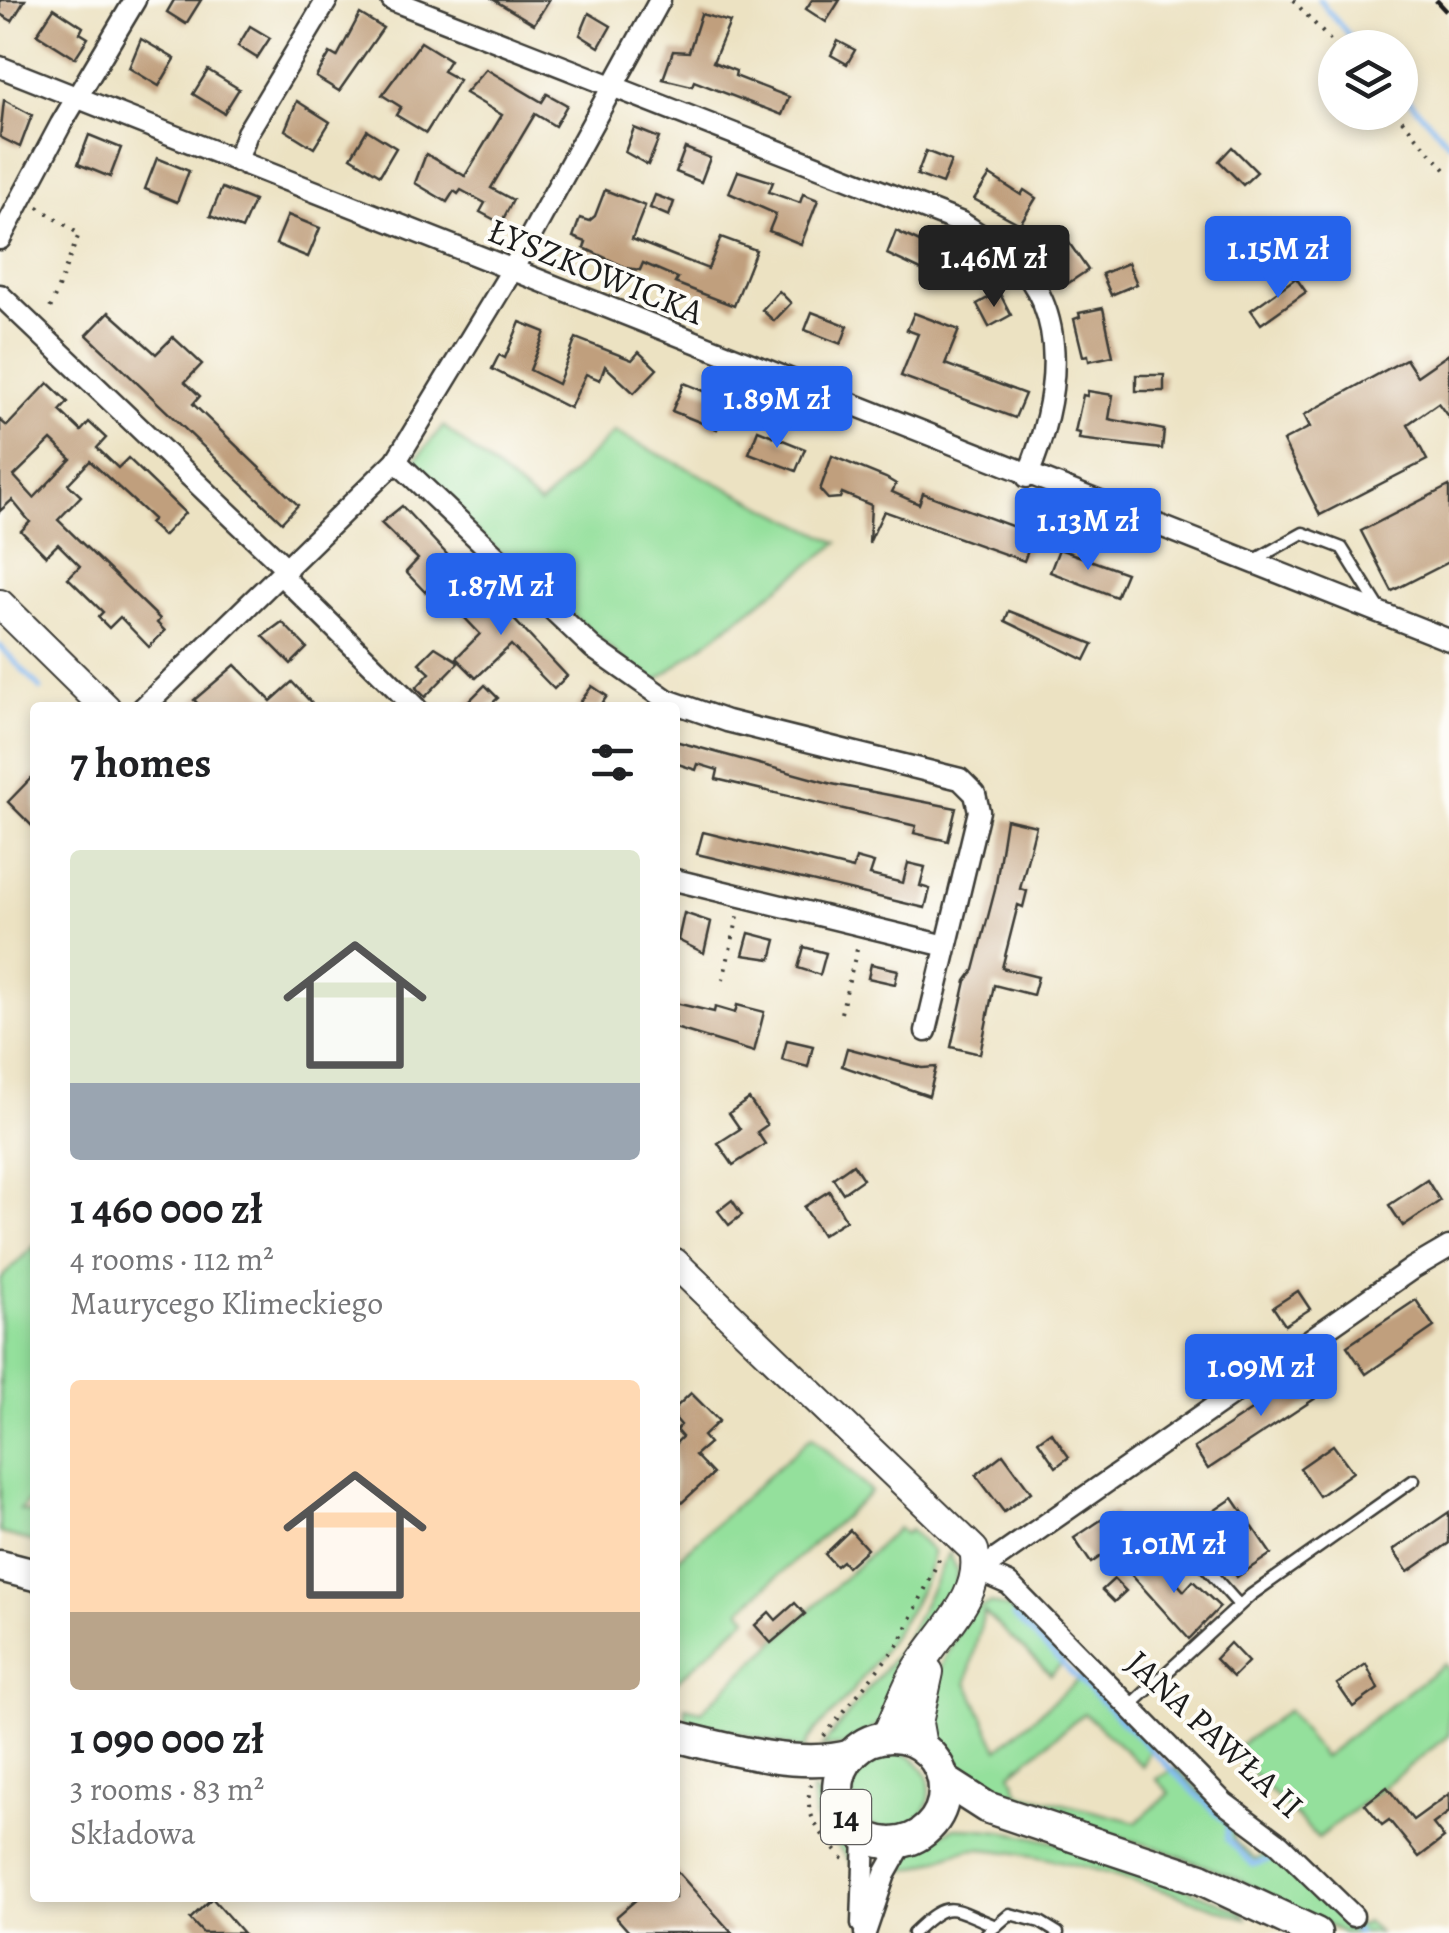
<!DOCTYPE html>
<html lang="en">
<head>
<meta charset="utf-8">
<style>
	:root { --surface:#fff; --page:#f6f6f6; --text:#202124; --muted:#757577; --accent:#2563eb }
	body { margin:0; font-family:Alegreya,serif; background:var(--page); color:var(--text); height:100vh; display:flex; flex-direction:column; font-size:38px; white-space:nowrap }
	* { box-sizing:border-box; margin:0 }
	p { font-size:32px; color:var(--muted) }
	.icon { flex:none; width:55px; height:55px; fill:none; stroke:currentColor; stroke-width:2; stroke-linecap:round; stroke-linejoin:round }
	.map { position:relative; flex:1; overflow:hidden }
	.details { position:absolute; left:30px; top:702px; width:650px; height:1200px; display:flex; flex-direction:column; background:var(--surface); border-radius:10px; box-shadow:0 5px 15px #0003 }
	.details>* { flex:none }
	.buttons { position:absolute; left:1318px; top:30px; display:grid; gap:20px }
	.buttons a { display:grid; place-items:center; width:100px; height:100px; border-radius:50%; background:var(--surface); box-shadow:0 5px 15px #0003; font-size:50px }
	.price { position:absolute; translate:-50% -85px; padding:0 22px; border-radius:10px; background:var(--accent); color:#fff; font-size:32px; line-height:65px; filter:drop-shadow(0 2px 5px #0008) }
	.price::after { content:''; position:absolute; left:50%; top:60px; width:30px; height:22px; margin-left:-15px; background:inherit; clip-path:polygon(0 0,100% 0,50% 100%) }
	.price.active { background:#222; color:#fff }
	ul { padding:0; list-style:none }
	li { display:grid; align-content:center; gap:20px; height:530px; padding:0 40px }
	li span { display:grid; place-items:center; height:310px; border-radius:10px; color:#555 }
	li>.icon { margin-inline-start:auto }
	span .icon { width:180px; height:180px; fill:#fffc; stroke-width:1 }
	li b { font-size:42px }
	h2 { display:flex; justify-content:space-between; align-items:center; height:120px; padding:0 40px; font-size:42px }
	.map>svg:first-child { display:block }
</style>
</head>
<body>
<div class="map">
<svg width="1449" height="1933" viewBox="0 0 1449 1933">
	<rect width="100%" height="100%" fill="#fdfcf7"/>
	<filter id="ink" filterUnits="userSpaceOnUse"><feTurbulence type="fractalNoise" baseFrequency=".01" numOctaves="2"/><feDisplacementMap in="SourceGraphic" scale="20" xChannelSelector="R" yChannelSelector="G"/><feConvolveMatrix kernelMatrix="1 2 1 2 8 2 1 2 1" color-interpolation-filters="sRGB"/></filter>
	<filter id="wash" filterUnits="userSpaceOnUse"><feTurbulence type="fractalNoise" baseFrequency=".0048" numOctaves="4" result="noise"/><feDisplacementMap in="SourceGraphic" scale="40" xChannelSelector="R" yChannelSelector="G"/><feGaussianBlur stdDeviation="2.25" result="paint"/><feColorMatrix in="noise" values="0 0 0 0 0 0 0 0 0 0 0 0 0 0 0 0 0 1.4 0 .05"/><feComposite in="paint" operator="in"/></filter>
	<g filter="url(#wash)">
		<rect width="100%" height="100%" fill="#ece2c2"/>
		<g fill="#94e09c" stroke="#587e5c" stroke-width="2.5">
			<path d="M443,426L540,505L614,432L838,543L652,684L406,471Z"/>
			<path d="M35,1245V1495L20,1510L35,1514V1542L0,1533V1279Z"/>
			<path d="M812,1436L871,1492L741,1609L748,1617L675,1683V1561Z"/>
			<path d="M898,1528L905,1534L910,1530L932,1551C935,1586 862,1681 837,1709C824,1724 811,1730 804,1750L686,1719L685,1707L701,1711Z"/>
			<path d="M949,1553L957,1570L956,1588L883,1722L844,1746L822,1747L903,1645Z"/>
			<path d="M991,1603L1016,1611L1065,1660L1051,1675L984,1612L967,1682L998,1749L1081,1677L1152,1744L1142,1766L1084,1713L1011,1773L1019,1793L1137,1822L1170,1793L1156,1779L1176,1768L1230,1820L1234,1841L1255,1860L1273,1849L1352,1923L1360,1926L1366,1922L1378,1933H1343L1233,1877L1161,1849L990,1800L955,1777L930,1737L936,1677L958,1631L975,1609Z"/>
			<path d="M1444,1664L1449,1671V1735L1318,1838L1230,1752L1288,1710L1323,1757Z"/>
			<circle cx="891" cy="1791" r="39"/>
			<path d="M812,1790C826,1797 855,1847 857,1863L851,1862L815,1819Z"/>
			<path d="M954,1828C1045,1826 1157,1877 1240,1911L1248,1919C1162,1890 1072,1856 981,1849C949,1847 920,1875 894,1870L905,1855Z"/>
		</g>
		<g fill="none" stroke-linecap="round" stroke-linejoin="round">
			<g stroke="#83baf3" stroke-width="5">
				<path d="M1319,0L1360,48"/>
				<path d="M1400,91L1449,143"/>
				<path d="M0,646L41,689"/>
				<path d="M1013,1616L1227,1824V1839L1253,1865L1275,1858L1358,1933"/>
			</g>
		</g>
		<g id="blocks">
			<g fill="#c09f7d" fill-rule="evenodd">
				<path d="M0,0H25L12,21L0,14Z"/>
				<path d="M174,0H201L186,24L167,12Z"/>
				<path d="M494,0H549L534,24Z"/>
				<path d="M812,0H840L826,22L806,9Z"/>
				<path d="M54,8L83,27L80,33L88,38L75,58L37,34Z"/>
				<path d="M589,13L611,26L599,47L580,35Z"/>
				<path d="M360,14L383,28L339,91L316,77L330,53L337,57Z"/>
				<path d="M701,14L730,22L713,62L736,71L735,76L789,97L782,115L694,81L692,86L663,79L673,51L689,52Z"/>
				<path d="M250,26L270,38L257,58L238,46Z"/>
				<path d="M141,39L175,59L159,86L129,68Z"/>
				<path d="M838,41L855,50L847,64L831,55Z"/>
				<path d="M421,42L450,60L443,71L459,80L426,133L396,115L401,107L382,95Z"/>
				<path d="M486,69L542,102L547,94L567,105L555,126L535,114L491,188L513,200L501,223L480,212L485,203L461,190L458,194L454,191L447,202L415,183L426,154L465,176L502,115L465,93Z"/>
				<path d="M208,70L239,89L224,113L193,94Z"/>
				<path d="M4,100L32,115L20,147L0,137Z"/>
				<path d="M297,101L330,122L314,148L285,130Z"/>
				<path d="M634,128L659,138L648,165L625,152Z"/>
				<path d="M367,130L396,148L380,175L351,157Z"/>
				<path d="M89,135L121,148L110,177L78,164Z"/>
				<path d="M1232,147L1257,172L1243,185L1219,161Z"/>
				<path d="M685,148L710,158L701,182L676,172Z"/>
				<path d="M926,151L951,161L942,184L917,175Z"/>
				<path d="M157,158L189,171L177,202L145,189Z"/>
				<path d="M738,171L773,182L769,192L800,203L803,194L818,200L801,244L769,231L776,214L729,193Z"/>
				<path d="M990,175L1021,195L1024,190L1036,198L1020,224L974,199Z"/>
				<path d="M222,188L254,201L242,229L210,216Z"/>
				<path d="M605,190L645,206L632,239L672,255L708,269L721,237L756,250L734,306L675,283L678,278L643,263L640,270L627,268L584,248L586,242L573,237L580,218L589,221L595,216Z"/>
				<path d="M655,195L674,202L669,216L650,208Z"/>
				<path d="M288,215L320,228L308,257L276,244Z"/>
				<path d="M1060,230L1088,270L1067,284L1064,280L1059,284L1034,248Z"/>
				<path d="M896,231L965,263L955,286L887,254Z"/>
				<path d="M1128,263L1137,284L1111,295L1102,274Z"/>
				<path d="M1296,278L1306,292L1261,324L1251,310Z"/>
				<path d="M779,291L791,303L774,321L762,310Z"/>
				<path d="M999,292L1011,315L989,327L977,304Z"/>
				<path d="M1103,308L1113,356L1089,361L1088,355L1083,356L1074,319L1080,317L1079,313Z"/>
				<path d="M109,312L156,354L173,337L202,364L185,382L200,396L193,404L298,505L282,522L87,335Z"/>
				<path d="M812,312L848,326L841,344L805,330Z"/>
				<path d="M914,313L959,330L945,364L1025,394L1015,418L901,376L918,334L907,330Z"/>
				<path d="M520,322L545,332L530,370L558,384L576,338L632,360L639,352L657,369L634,393L605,366L600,380L586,374L570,408L492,369L499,355L505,358Z"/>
				<path d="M1449,354V418L1438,403L1408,424L1427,460L1320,515L1283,441L1310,427L1304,415L1406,359L1417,376Z"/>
				<rect x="1136" y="375" width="28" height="16"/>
				<path d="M48,383L68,402L60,411L81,431L89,422L106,438L97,448L118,468L128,458L185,513L163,536L149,523L153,519L90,461L68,484L81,496L58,520L160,619L157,623L165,631L149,647L120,617L109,628L98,617L103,612L68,578L80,566L58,544L46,556L21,531L30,522L12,500L0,511V420L7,426ZM51,440L71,459L34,498L14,476Z"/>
				<path d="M684,383L724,399L726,406L717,429L672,411Z"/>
				<path d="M1088,391L1113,395L1109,419L1164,430L1162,449L1079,439L1080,433L1075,432L1083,395L1087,396Z"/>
				<path d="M758,430L805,449L796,471L749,453Z"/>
				<path d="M832,456L886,478L896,484L892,492L919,504L923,493L1030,533L1033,538L1024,561L884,511L869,543L871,505L842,493L840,498L828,499L820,490Z"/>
				<path d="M1449,486V562L1392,591L1361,531Z"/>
				<path d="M402,506L454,562L425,592L406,572L418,559L381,523Z"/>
				<path d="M1059,549L1126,573L1116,597L1050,572Z"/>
				<path d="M477,580L567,676L554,689L511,645L476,678L456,658L480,634L464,617L471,610L459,598Z"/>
				<path d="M1009,611L1093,644L1085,660L1005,621Z"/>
				<path d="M282,622L307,648L291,664L263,636Z"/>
				<path d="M435,647L459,662L425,697L416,688L430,673L419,663Z"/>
				<path d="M235,665L271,701L292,682L316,708H202L194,700Z"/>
				<path d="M485,685L498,698L487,708H462Z"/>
				<path d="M592,686L607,696L599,708H576Z"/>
				<path d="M675,741L832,784L956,808L948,841L914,833L916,826L716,779L718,770L698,764L696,770L675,763Z"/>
				<path d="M35,774V829L8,802Z"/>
				<path d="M1006,819L1036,826L1020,889L1027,891L1023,907L1018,905L1002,968L1038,977L1033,995L994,985L980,1054L951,1047L966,981L974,970L995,890Z"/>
				<path d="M703,832L853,869L856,858L874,863L870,875L903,883L908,863L925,867L920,886L930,889L925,908L697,854Z"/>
				<path d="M684,913L711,922L704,953L678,940Z"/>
				<path d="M749,933L776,940L771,959L743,955Z"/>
				<path d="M804,947L826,953L820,975L798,968Z"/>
				<path d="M871,964L898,970L895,984L868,978Z"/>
				<path d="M675,1003L714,1012L715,1007L735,1013L737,1005L764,1012L754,1052L675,1028Z"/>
				<path d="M787,1040L813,1046L808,1067L782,1060Z"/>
				<path d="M847,1048L922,1068L936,1067L929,1096L842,1066Z"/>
				<path d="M749,1099L767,1125L757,1132L765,1144L733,1165L718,1143L740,1129L729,1113Z"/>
				<path d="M853,1164L863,1179L843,1193L833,1178Z"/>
				<path d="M1427,1180L1440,1201L1403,1226L1389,1205Z"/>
				<path d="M829,1191L846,1220L822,1235L804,1207Z"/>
				<path d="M732,1200L742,1215L729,1225L718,1211Z"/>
				<path d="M1298,1291L1310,1309L1285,1325L1273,1307Z"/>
				<path d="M1416,1300L1434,1327L1366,1374L1347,1346Z"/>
				<path d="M1313,1369L1328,1390L1208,1469L1194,1448Z"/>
				<path d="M691,1393L719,1421L703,1436L709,1443L695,1455L713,1474L675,1509V1444L682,1437L676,1430L681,1425L675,1418V1408Z"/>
				<path d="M1051,1432L1069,1457L1056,1467L1038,1441Z"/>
				<path d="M1333,1445L1353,1472L1319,1496L1300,1468Z"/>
				<path d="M1003,1454L1031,1492L1004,1512L976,1475Z"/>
				<path d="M1233,1498L1271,1554L1237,1577L1199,1521Z"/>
				<path d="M1113,1512L1129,1537L1091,1563L1074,1538Z"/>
				<path d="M1449,1512V1543L1408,1572L1393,1550Z"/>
				<path d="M850,1530L867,1549L847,1567L842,1561L836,1566L825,1554Z"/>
				<path d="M1149,1551L1184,1591L1193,1581L1220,1607L1189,1639L1128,1571Z"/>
				<path d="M1114,1579L1126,1591L1114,1602L1102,1590Z"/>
				<path d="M795,1603L805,1614L771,1643L755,1625L769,1612L776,1620Z"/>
				<path d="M1230,1643L1248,1662L1233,1677L1215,1659Z"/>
				<path d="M1366,1664L1378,1689L1353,1707L1337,1684Z"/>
				<path d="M1387,1787L1413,1820L1449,1794V1812L1433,1824L1444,1838L1419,1857L1389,1820L1382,1825L1365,1804Z"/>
				<path d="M675,1869L732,1933H630L616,1917L638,1898H675Z"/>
				<path d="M212,1898L243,1933H203L190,1919Z"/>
			</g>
		</g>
	</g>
	<g filter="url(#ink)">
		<use href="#blocks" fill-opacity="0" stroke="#3b3a35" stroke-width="2.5"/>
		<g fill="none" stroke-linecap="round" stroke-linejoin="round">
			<defs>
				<g id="lane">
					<path d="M1251,562L1303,533L1342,548L1380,609"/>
					<path d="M1175,1533L1239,1605"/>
					<path d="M1129,1707L1251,1595L1414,1480"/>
					<path d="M996,1926L1010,1914L1040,1922L1058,1933"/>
					<path d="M913,1933C950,1897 950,1908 996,1926L987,1933"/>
				</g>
				<g id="street">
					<path d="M392,0L962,223C977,233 993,243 1007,254C1075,311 1057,406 1027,477"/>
					<path d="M0,67L1449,640"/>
					<path d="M237,161L247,133L327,0"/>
					<path d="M0,239L61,124L135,0"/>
					<path d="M0,295L287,569"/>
					<path d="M396,461L593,648L667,700L727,721L960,779L975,794L979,811L926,1031"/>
					<path d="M281,575L416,708"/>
					<path d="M143,708L396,461L511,272L660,0"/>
					<path d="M675,880L946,946"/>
					<path d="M979,1571L1413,1268L1449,1247"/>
					<path d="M979,1571L1009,1584L1224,1803L1279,1844L1353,1916"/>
					<path d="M862,1924L865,1836"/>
					<path d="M865,1933L885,1874L903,1842"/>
				</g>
				<g id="secondary">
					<path d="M0,604L106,708"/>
					<path d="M675,1263L974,1550C985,1601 931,1637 911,1680C901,1699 895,1719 885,1738"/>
					<path d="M922,1746L918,1723L929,1672"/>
				</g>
				<g id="primary">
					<path d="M0,1566L35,1575"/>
					<path d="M675,1736C727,1749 801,1770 852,1755"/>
					<circle cx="891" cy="1790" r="53"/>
					<path d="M944,1780L986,1807L1201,1879L1316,1933"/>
				</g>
			</defs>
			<use href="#lane" stroke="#3b3a35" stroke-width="15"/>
			<use href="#street" stroke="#3b3a35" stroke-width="25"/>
			<use href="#secondary" stroke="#3b3a35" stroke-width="32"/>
			<use href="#primary" stroke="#3b3a35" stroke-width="35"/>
			<g stroke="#3b3a35" stroke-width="4" stroke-dasharray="2.5 8" stroke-linecap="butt">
				<path d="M1293,0L1337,48"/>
				<path d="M1395,112L1449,174"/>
				<path d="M38,207L79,234L48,314"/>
				<path d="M723,980L738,916"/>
				<path d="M841,1013L858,945"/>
				<path d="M824,1736L900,1642L942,1553"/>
				<path d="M811,1784C801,1818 825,1837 845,1861"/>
			</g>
			<use href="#lane" stroke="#fff" stroke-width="10"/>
			<use href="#street" stroke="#fff" stroke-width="20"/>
			<use href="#secondary" stroke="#fff" stroke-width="28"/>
			<use href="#primary" stroke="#fff" stroke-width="30"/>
			<path stroke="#1c1c1c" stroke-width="5" stroke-dasharray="15 8" stroke-linecap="butt" d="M1436,0L1449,14"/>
		</g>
	</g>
	<g text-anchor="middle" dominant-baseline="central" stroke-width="8" stroke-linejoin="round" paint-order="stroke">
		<rect fill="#fdfcf7" stroke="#605f5e" stroke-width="2.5" x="821" y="1790" width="50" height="54" rx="8"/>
		<g font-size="32" font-weight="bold" fill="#1c1c1c">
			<text x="846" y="1817">14</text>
		</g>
		<g font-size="35" fill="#1c1c1c" stroke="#fdfcf7">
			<text transform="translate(596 271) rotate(22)">ŁYSZKOWICKA</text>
			<text transform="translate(1215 1734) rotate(43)">JANA PAWŁA II</text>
		</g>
	</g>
</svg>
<div class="buttons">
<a><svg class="icon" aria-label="layers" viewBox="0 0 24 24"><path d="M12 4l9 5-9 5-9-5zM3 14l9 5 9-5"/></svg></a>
</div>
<b class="price" style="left:1278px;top:301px">1.15M zł</b>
<b class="price active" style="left:994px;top:310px">1.46M zł</b>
<b class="price" style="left:777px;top:451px">1.89M zł</b>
<b class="price" style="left:1088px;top:573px">1.13M zł</b>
<b class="price" style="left:501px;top:638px">1.87M zł</b>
<b class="price" style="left:1261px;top:1419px">1.09M zł</b>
<b class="price" style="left:1174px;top:1596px">1.01M zł</b>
<section class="details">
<h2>7 homes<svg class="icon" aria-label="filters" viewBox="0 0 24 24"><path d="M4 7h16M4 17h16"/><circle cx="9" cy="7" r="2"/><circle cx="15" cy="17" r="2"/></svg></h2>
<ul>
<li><span style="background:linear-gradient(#dfe7d0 75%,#9aa5b1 0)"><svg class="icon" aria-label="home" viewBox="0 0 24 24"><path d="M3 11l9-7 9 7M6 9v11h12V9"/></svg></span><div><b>1 460 000 zł</b><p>4 rooms · 112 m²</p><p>Maurycego Klimeckiego</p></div></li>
<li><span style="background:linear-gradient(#ffd9b3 75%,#b9a48a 0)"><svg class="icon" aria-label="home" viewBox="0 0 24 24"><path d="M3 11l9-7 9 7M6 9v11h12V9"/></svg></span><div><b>1 090 000 zł</b><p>3 rooms · 83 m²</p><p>Składowa</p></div></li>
</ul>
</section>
</div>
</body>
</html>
